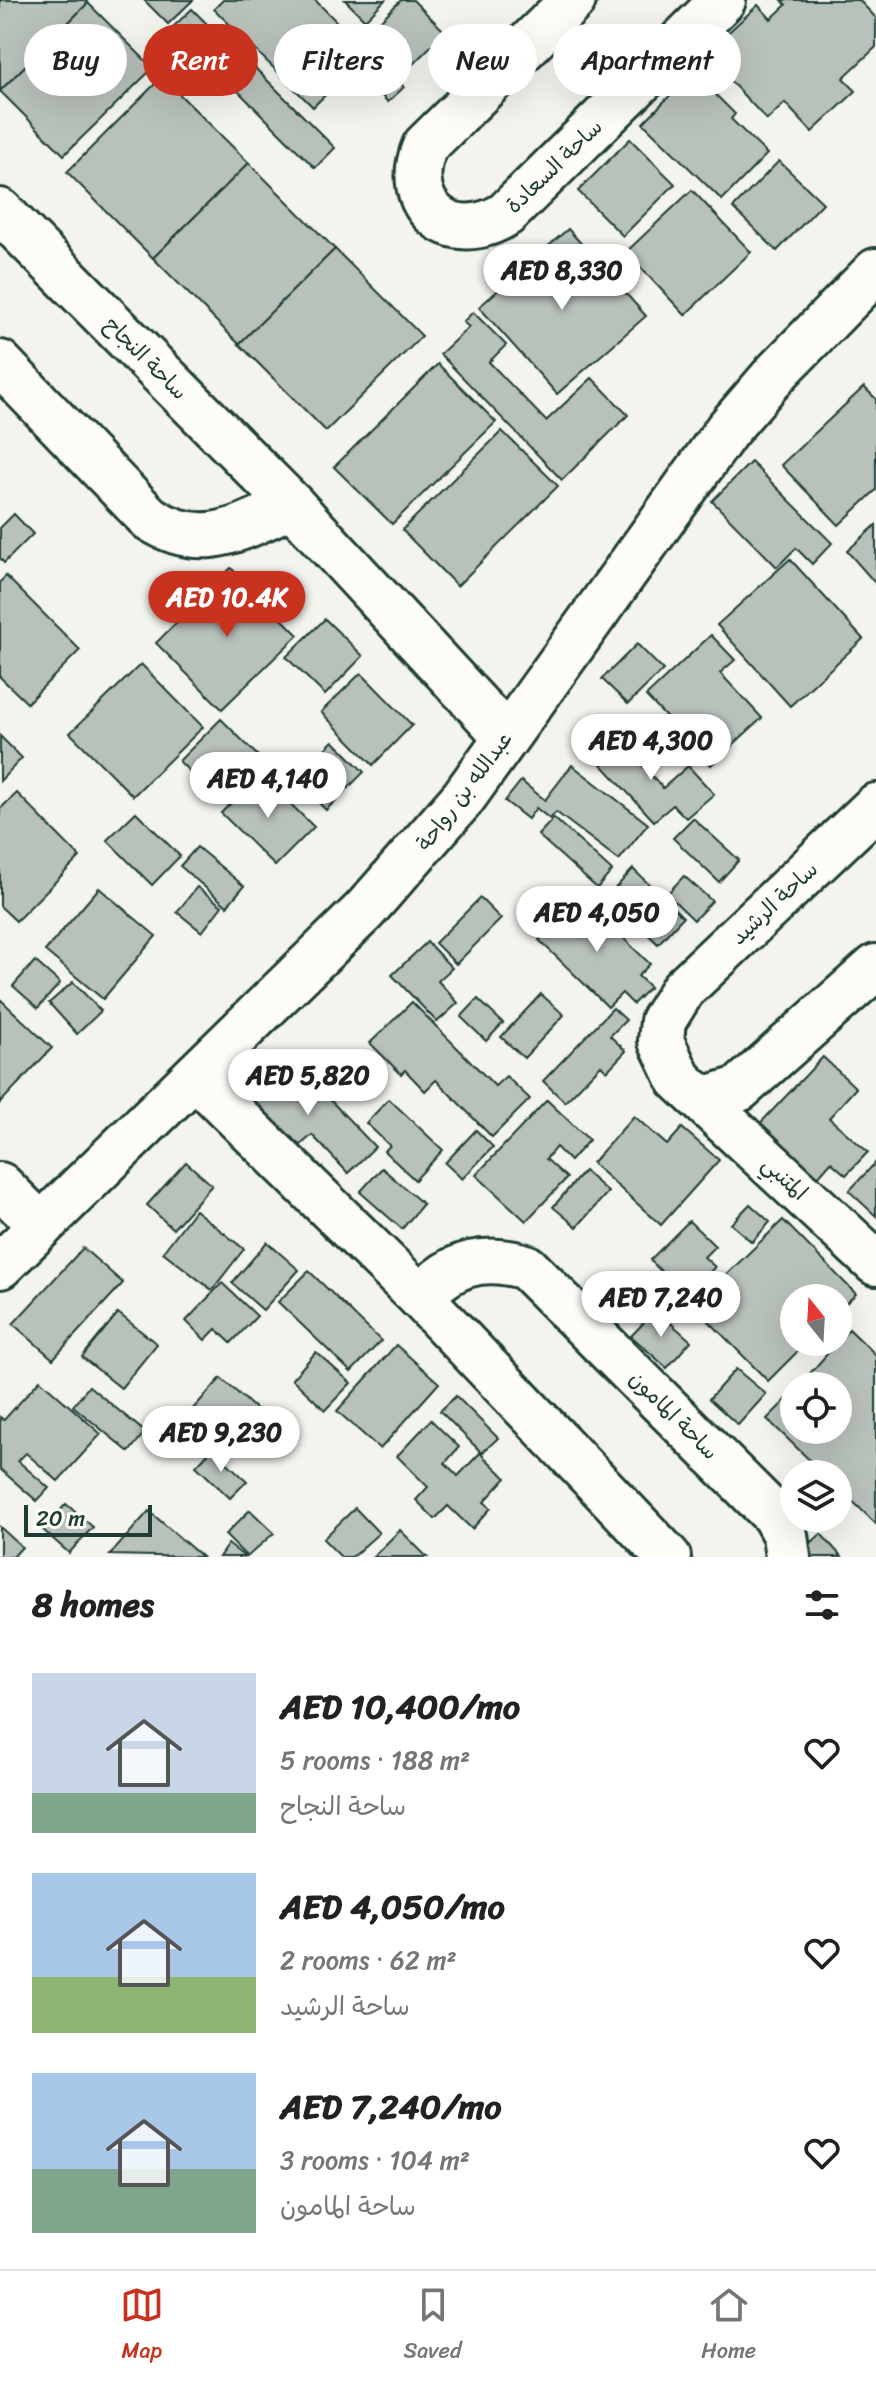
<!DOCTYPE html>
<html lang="en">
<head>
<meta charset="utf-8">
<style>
	:root { --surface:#fff; --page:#f2f2f2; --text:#222; --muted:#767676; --line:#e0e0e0; --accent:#c8321e }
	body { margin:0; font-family:Sriracha,"Playpen Sans Arabic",sans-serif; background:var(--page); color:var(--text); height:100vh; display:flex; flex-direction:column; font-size:30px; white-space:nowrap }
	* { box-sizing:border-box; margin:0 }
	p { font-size:26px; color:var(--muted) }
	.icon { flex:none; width:44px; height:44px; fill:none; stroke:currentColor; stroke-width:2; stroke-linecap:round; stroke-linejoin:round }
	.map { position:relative; height:1557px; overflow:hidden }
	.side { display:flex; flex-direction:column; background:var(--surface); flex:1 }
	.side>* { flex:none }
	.top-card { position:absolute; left:24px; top:24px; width:828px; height:72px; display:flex; gap:16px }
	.needle { width:52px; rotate:342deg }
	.tools { position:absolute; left:780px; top:1284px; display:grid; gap:16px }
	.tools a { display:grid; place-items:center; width:72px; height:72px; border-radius:50%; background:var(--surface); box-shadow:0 8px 32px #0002; font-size:40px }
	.scale { position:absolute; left:24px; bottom:20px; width:128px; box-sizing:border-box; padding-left:8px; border:4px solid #1f3d34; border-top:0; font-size:22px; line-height:28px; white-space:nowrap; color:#1f3d34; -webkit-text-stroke:6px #fdfcf7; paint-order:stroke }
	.price { position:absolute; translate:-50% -68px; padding:0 18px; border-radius:28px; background:#fff; color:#222; font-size:26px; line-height:52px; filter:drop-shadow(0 2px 4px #0008) }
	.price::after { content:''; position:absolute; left:50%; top:48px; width:24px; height:18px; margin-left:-12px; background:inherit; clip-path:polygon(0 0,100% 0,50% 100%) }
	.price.active { background:var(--accent); color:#fff }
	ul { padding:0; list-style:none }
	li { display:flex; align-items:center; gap:24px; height:200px; padding:0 32px }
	li span { display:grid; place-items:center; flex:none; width:224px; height:160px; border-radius:0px; color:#555 }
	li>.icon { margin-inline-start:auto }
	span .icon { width:96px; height:96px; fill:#fffc; stroke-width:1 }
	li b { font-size:34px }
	h2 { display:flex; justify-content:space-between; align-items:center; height:96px; padding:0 32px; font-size:34px }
	.pill { padding:0 28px; border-radius:36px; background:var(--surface); box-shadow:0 8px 32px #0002; font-size:28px; line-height:72px }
	.pill.active { background:var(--accent); color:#fff }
	.dock { display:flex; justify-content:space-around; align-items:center; height:112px; border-top:2px solid var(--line); background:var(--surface); font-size:22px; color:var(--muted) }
	.dock a { display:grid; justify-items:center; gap:4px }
	.dock .active { color:var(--accent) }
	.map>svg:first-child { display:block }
</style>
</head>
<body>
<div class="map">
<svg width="876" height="1557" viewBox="0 0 876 1557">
	<rect width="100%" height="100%" fill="#f4f4ef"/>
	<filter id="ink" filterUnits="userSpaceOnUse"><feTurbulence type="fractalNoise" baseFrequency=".0125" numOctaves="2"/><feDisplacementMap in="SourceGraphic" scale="16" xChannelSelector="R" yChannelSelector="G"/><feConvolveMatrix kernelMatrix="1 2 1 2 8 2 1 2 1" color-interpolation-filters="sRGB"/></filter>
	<g filter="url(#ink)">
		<g fill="#b9c1bb" stroke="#1f3d34" stroke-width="2">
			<path d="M0,0H85L88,3L0,91Z"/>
			<path d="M144,0H193L168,24Z"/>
			<path d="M223,0H315L368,53L313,107L214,9Z"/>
			<path d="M345,0H385L365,20Z"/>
			<path d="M401,0H413L445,32L403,74L365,36Z"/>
			<path d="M782,0H859L876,18V47L843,78L856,91L812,132L785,103L767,120L705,54L758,5L771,19L786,5Z"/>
			<path d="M88,3L153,68L64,155L0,91Z"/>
			<path d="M192,9L232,49L213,69L172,28Z"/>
			<path d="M239,52L335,148L315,168L218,71Z"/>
			<path d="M373,56L404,87L388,102L358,72Z"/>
			<path d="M693,72L735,114L731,119L767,154L722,200L643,123Z"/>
			<path d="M162,77L249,163L153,258L67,172Z"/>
			<path d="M630,139L675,184L623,236L578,191Z"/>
			<path d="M779,161L823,203L777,251L733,208Z"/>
			<path d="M249,163L335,249L239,344L153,258Z"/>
			<path d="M692,190L751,252L685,315L626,252Z"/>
			<path d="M568,229L646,316L557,394L479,307Z"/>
			<path d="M335,249L422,336L326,431L239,344Z"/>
			<path d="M473,312L506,345L489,362L546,421L592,378L628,415L562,480L440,354L469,327L463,322Z"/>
			<path d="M438,364L496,422L392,524L334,467Z"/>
			<path d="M864,387L876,399V490L839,525L781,465Z"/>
			<path d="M502,431L558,486L457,586L402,530Z"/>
			<path d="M751,462L832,543L812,564L796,548L777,567L712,501Z"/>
			<path d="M14,514L33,534L4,563L0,558V528Z"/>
			<path d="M876,525V584L847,551Z"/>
			<path d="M790,559L863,639L790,706L717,625Z"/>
			<path d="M231,568L298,635L222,709L156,643Z"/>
			<path d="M6,576L80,650L27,703L0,677V582Z"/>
			<path d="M325,619L363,656L325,695L286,657Z"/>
			<path d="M711,635L735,660L720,673L762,718L711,765L646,696Z"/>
			<path d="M637,644L663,670L628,704L602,679Z"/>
			<path d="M141,664L203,727L133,796L70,733Z"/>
			<path d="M361,673L412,725L373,765L321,712Z"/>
			<path d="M221,719L259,757L217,799L179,761Z"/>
			<path d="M612,732L663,788L688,766L714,794L686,818L673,805L654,821L590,752Z"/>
			<path d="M0,736L22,758L0,781Z"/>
			<path d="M333,741L364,772L326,810L295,779Z"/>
			<path d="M572,765L648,824L619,860L556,812L550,819L536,808L528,819L505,801L521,781L545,800Z"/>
			<path d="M260,774L314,827L275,866L221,813Z"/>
			<path d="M17,793L80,857L16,921L0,906V809Z"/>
			<path d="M136,812L180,856L152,885L107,840Z"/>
			<path d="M554,818L612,871L597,888L538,835Z"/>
			<path d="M693,818L739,860L719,882L673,838Z"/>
			<path d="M197,847L244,886L227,906L180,866Z"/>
			<path d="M633,869L683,917L658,944L608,896Z"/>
			<path d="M684,876L712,901L694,920L667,894Z"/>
			<path d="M197,887L222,906L202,932L177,912Z"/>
			<path d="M99,888L156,936L103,999L45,951Z"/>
			<path d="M581,897L650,964L638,976L650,987L633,1004L622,993L608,1007L539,940Z"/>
			<path d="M480,898L501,919L456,964L435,943Z"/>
			<path d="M427,942L452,968L438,981L458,1003L437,1022L392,975Z"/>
			<path d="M35,961L60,983L38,1008L13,986Z"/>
			<path d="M73,982L101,1011L77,1034L49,1003Z"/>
			<path d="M541,994L564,1015L524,1058L501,1037Z"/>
			<path d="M0,999L52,1048L0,1103Z"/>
			<path d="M478,999L503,1023L486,1041L461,1017Z"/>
			<path d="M412,1002L495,1086L506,1076L530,1099L492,1137L436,1080L425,1091L405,1070L401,1074L370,1043Z"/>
			<path d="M613,1008L626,1020L610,1036L626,1051L607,1071L601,1065L565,1102L543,1081Z"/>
			<path d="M823,1057L856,1088L829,1118L868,1152L846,1175L831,1162L810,1186L752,1132Z"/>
			<path d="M292,1060L375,1147L348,1173L312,1135L292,1153L245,1104Z"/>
			<path d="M389,1099L443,1150L415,1180L384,1151L390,1146L366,1123Z"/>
			<path d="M547,1100L589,1140L570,1161L556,1147L546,1159L567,1178L526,1221L476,1175Z"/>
			<path d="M634,1116L667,1145L682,1128L719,1160L661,1225L592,1163Z"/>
			<path d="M476,1130L493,1147L462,1179L445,1163Z"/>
			<path d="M186,1162L212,1185L173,1229L147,1205Z"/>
			<path d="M876,1162V1216L849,1191Z"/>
			<path d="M382,1168L423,1204L402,1229L360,1192Z"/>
			<path d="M584,1171L608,1192L577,1227L553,1207Z"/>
			<path d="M750,1204L770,1222L752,1242L731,1224Z"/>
			<path d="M195,1210L244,1249L212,1290L163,1252Z"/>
			<path d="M783,1220L856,1294L838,1311V1298H794V1342H807L768,1381L694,1306Z"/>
			<path d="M689,1221L715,1246L704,1257L715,1267L685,1296L650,1260Z"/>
			<path d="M267,1242L299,1270L263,1310L232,1283Z"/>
			<path d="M83,1248L123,1283L53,1359L13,1324Z"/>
			<path d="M309,1271L381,1341L351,1372L278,1302Z"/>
			<path d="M222,1283L257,1316L231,1343L216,1329L205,1340L186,1321Z"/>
			<path d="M656,1310L691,1341L667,1368L631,1336Z"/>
			<path d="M118,1313L157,1344L121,1388L82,1357Z"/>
			<path d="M849,1329L876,1355V1524L838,1487V1474H824L767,1419L794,1392V1430H838V1386H799Z"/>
			<path d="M396,1345L439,1383L380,1449L337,1411Z"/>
			<path d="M316,1352L351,1383L325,1410L292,1379Z"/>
			<path d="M736,1369L766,1394L738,1425L709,1399Z"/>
			<path d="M221,1378L257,1410L227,1443L191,1411Z"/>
			<path d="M40,1380L101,1434L58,1481L26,1453L18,1461L49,1488L37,1501L0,1469V1417L4,1420Z"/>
			<path d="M89,1386L145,1432L129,1452L73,1406Z"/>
			<path d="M456,1396L498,1438L482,1453L440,1411Z"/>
			<path d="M431,1420L459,1447L445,1463L458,1476L480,1453L506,1478L484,1502L491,1508L472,1529L448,1506L435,1519L416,1500L428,1487L397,1456Z"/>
			<path d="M212,1449L247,1481L230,1498L196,1466Z"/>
			<path d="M66,1504L93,1527L69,1553L43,1530Z"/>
			<path d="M355,1508L379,1533L352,1557H341L323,1539Z"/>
			<path d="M250,1510L274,1533L247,1557L225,1535Z"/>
			<path d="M149,1511L202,1557L110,1555Z"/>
			<path d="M0,1527L22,1547L13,1557H0Z"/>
			<path d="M400,1530L427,1557H373Z"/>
			<path d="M821,1534L842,1557H795Z"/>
			<path d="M228,1544L245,1557H219Z"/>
		</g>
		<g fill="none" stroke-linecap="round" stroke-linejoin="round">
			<defs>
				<g id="minor">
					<path d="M573,0L425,146C400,205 451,249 506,214L723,0"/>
					<path d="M0,211L292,505C240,528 203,553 149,518L0,363"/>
					<path d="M292,505L506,736"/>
					<path d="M876,806L683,989L663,1021L661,1041L679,1079L695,1094L709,1098L739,1089L876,967"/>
					<path d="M196,1077L421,1298L668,1557"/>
					<path d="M695,1094L876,1263"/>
					<path d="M0,1185L41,1226"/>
					<path d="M0,1266L364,911L463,798L727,430L776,373L876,271"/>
					<path d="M421,1298C449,1263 482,1254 526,1267L774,1515L785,1535L788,1557"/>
				</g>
			</defs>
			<use href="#minor" stroke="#1f3d34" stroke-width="50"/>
			<use href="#minor" stroke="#fdfcf7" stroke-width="44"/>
		</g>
	</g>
	<g text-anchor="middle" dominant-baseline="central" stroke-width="8" stroke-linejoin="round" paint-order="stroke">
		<g font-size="22" fill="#1f3d34" stroke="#fdfcf7">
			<text transform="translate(554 166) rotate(-44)">ساحة السعادة</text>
			<text transform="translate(146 358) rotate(45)">ساحة النجاح</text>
			<text transform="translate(464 791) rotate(-53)">عبدالله بن رواحة</text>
			<text transform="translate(774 903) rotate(-43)">ساحة الرشيد</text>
			<text transform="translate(785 1178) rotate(43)">المتنبي</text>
			<text transform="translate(674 1415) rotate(45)">ساحة المامون</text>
		</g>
	</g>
</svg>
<div class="tools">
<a><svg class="needle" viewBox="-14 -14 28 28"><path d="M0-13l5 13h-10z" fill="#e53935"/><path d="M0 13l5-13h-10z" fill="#767676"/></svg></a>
<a><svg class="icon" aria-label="locate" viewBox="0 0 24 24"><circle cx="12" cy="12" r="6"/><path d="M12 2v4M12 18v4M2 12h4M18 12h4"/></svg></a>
<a><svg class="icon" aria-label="layers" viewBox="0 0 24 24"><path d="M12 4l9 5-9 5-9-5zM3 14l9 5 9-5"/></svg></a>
</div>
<div class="scale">20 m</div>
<b class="price" style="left:562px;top:312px">AED 8,330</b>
<b class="price active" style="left:227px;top:639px">AED 10.4K</b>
<b class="price" style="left:651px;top:782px">AED 4,300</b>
<b class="price" style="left:268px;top:820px">AED 4,140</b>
<b class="price" style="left:597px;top:954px">AED 4,050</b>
<b class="price" style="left:308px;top:1117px">AED 5,820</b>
<b class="price" style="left:661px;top:1339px">AED 7,240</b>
<b class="price" style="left:221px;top:1474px">AED 9,230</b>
<div class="top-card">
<a class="pill">Buy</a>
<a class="pill active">Rent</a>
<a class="pill">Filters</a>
<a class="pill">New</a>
<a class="pill">Apartment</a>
</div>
</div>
<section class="side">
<h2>8 homes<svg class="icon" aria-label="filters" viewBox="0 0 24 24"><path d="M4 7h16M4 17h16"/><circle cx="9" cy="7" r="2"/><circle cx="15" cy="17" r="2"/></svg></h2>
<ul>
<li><span style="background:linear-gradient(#c9d6e8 75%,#7fa58c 0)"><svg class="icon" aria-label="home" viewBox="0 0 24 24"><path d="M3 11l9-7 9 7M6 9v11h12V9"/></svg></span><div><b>AED 10,400/mo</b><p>5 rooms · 188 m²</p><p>ساحة النجاح</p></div><svg class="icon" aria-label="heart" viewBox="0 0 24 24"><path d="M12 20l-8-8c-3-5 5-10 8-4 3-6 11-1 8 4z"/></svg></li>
<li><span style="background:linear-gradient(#a9c7e8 65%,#8fb573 0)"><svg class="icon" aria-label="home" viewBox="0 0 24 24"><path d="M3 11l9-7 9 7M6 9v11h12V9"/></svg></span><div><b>AED 4,050/mo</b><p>2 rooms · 62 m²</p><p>ساحة الرشيد</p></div><svg class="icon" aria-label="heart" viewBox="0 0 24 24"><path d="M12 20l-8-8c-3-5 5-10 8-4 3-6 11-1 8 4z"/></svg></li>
<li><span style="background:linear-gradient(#a9c7e8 60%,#7fa58c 0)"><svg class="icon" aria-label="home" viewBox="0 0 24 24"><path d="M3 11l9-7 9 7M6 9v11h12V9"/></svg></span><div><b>AED 7,240/mo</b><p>3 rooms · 104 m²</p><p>ساحة المامون</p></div><svg class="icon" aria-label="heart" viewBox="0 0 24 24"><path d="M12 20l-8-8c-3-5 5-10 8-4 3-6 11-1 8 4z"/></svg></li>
</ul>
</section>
<nav class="dock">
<a class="active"><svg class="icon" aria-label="map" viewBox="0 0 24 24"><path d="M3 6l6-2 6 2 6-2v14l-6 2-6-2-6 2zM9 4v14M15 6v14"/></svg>Map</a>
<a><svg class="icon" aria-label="saved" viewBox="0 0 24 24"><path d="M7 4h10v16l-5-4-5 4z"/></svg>Saved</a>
<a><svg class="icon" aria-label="home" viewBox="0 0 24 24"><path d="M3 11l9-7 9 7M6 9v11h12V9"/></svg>Home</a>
</nav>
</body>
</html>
